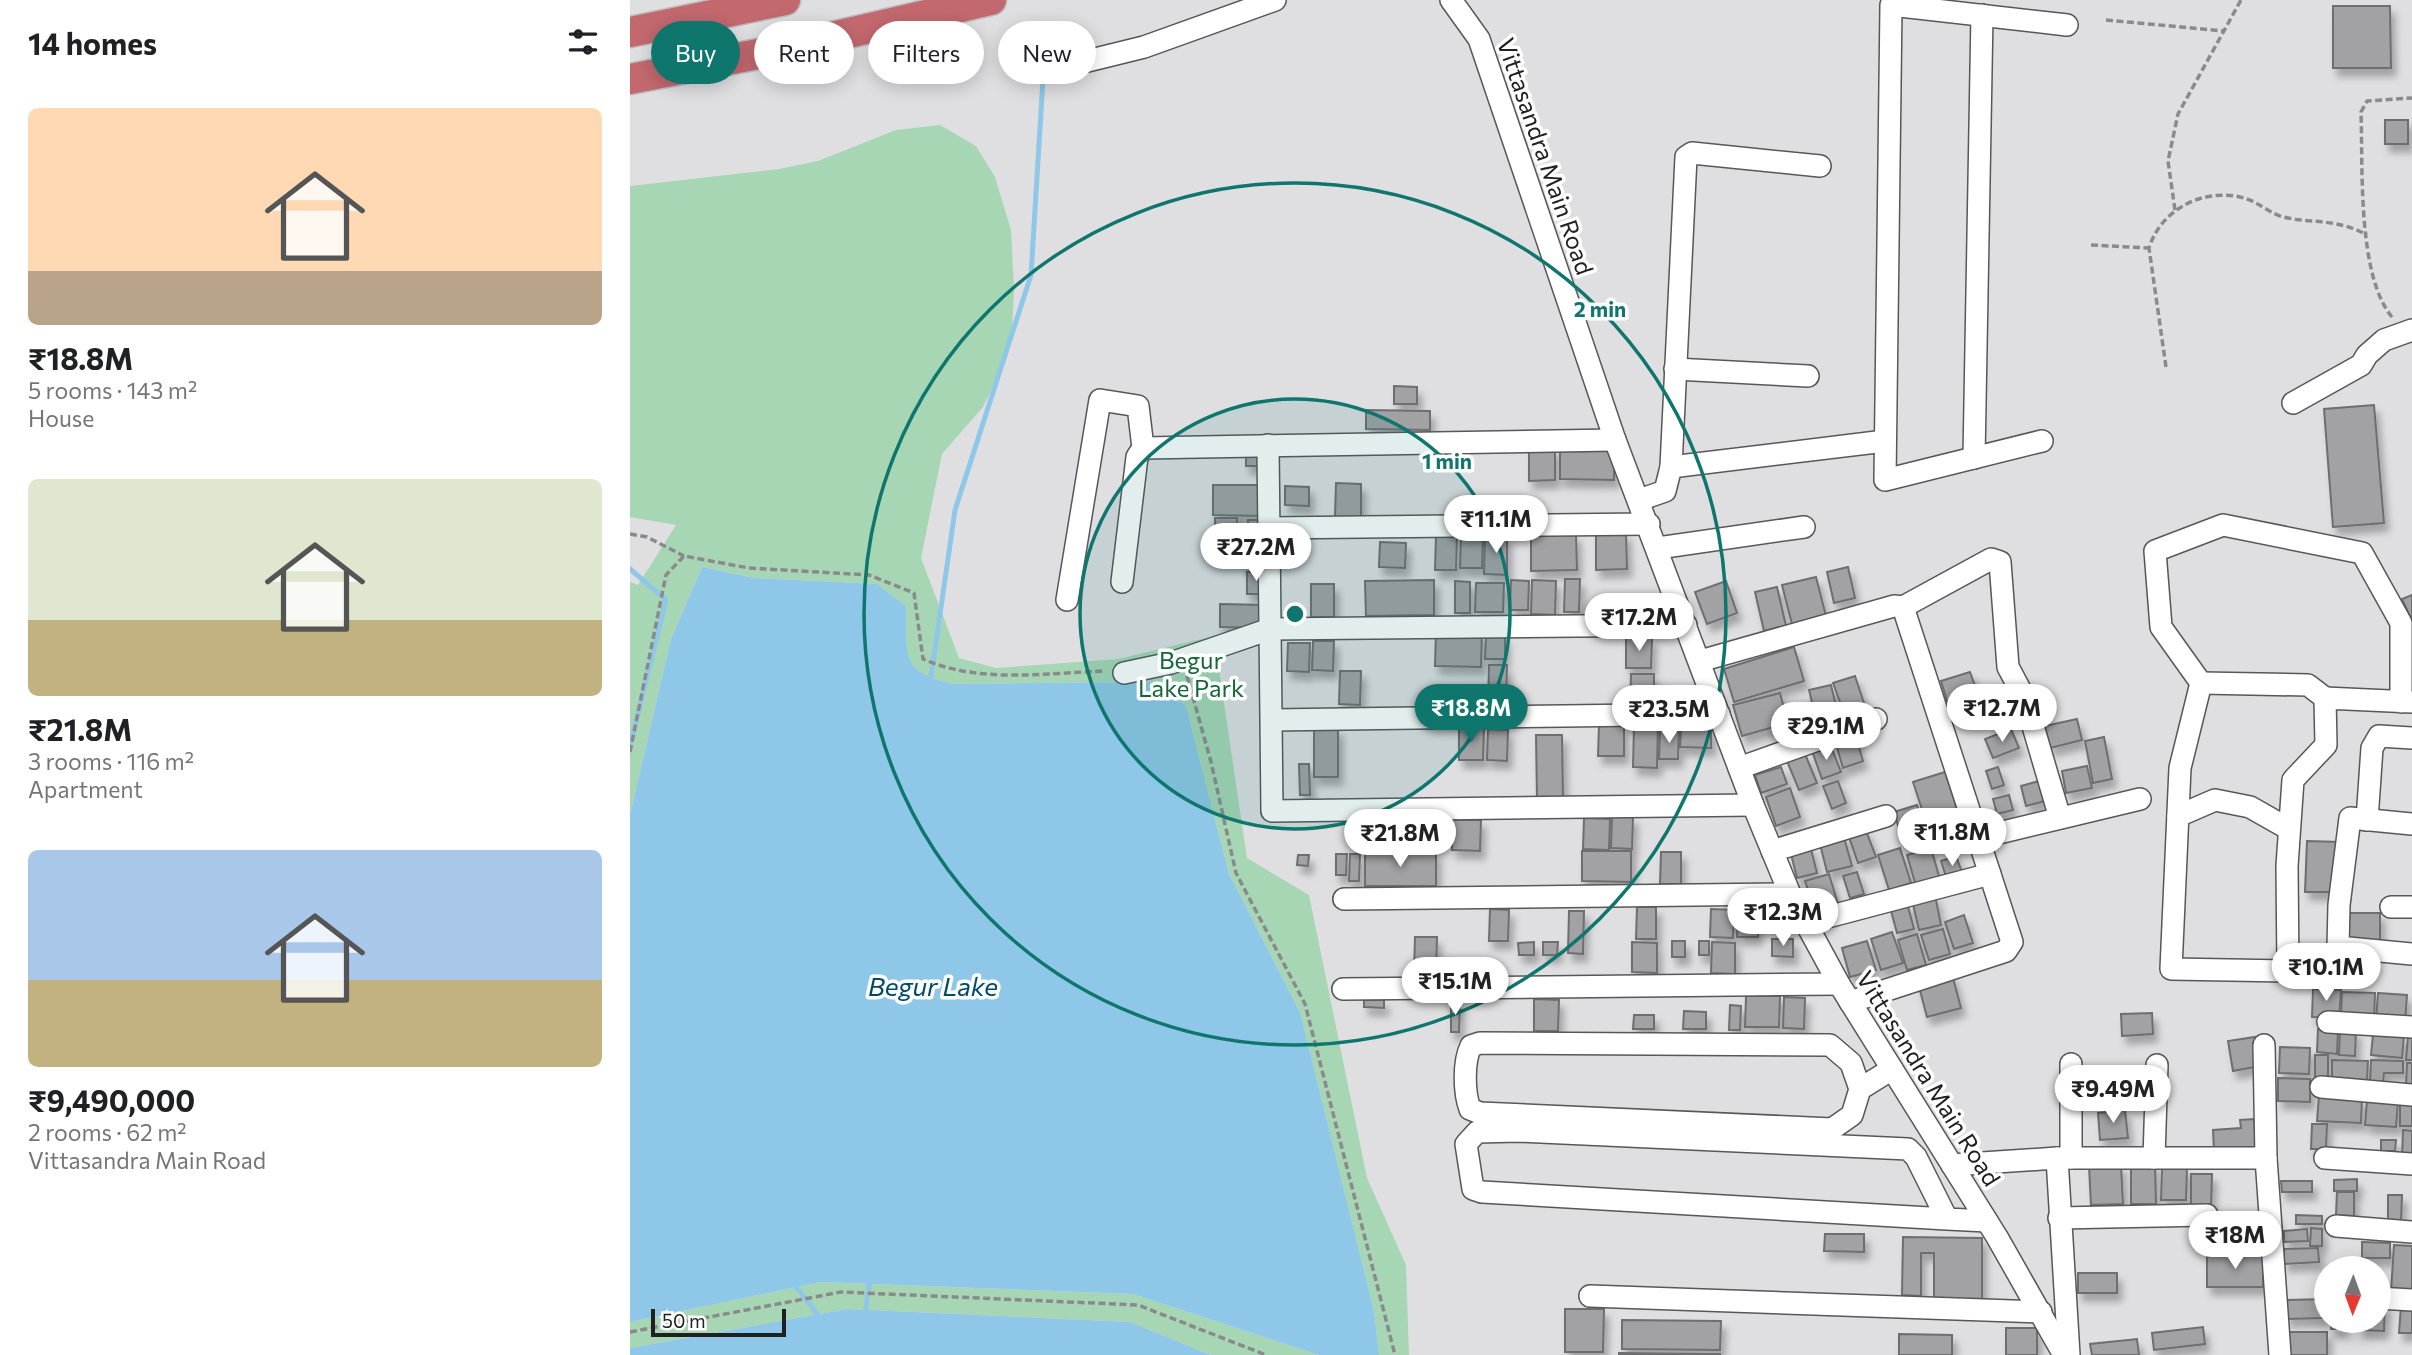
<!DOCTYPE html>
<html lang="en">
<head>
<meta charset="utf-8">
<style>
	:root { --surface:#fff; --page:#f6f6f6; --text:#202124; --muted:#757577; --accent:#0f766e }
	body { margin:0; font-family:Commissioner,sans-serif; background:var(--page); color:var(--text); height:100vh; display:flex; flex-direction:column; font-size:26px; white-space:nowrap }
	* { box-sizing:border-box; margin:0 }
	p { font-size:23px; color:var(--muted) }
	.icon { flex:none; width:38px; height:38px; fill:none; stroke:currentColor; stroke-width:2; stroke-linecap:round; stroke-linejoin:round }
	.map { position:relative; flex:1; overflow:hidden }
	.panel { display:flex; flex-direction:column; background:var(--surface); width:630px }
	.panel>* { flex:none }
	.guide { position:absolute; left:21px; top:21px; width:665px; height:63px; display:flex; gap:14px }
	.needle { width:46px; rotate:181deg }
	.tools { position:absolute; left:1684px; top:1256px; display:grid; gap:14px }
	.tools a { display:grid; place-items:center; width:77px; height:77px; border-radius:50%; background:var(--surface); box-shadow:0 4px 18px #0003; font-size:35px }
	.scale { position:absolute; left:21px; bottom:18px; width:135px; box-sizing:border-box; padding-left:7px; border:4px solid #202021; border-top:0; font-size:19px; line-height:24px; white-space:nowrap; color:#202021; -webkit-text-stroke:5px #fff; paint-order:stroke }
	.price { position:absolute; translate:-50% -60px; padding:0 16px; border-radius:24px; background:#fff; color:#222; font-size:23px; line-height:46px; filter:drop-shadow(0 2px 4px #0008) }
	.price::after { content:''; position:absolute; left:50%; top:42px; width:21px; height:16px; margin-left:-10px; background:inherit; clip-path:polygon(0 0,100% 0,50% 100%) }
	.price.on { background:var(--accent); color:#fff }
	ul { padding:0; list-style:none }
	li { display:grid; align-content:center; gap:14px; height:371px; padding:0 28px }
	li span { display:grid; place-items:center; height:217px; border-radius:10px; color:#555 }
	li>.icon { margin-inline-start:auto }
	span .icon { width:126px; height:126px; fill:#fffc; stroke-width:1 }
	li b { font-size:30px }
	h2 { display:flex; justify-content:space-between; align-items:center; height:84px; padding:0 28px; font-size:30px }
	.chip { padding:0 24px; border-radius:32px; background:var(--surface); box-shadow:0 4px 18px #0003; font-size:24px; line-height:63px }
	.chip.on { background:var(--accent); color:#fff }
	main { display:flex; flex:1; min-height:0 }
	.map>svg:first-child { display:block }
</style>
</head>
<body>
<main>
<section class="panel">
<h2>14 homes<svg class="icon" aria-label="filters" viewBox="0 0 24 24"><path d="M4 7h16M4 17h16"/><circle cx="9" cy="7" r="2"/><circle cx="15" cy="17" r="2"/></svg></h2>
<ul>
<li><span style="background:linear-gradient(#ffd9b3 75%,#b9a48a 0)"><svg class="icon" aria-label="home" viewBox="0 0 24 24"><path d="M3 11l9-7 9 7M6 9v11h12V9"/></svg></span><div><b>₹18.8M</b><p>5 rooms · 143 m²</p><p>House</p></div></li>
<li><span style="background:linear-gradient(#dfe7d0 65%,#c2b280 0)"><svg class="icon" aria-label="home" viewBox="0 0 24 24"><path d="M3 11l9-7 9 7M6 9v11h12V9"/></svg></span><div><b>₹21.8M</b><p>3 rooms · 116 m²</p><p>Apartment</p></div></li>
<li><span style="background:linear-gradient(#a9c7e8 60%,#c2b280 0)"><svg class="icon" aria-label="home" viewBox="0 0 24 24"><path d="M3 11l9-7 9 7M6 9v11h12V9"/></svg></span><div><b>₹9,490,000</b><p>2 rooms · 62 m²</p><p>Vittasandra Main Road</p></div></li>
</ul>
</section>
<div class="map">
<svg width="1782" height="1355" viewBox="0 0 1782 1355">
	<defs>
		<filter id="shadow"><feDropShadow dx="4.5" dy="8" stdDeviation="3.5" flood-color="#0004"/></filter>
	</defs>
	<rect width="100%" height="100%" fill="#dfdfe2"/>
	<g fill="#a7d6b4">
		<path d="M310,125L346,146L365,177L381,230L384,290L382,331L367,379L353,407L312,454L291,558L329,658L366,668L488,659L584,636L617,858L679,895L737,1178L776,1265L779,1355H749L744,1311L670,1012L599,874L556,706L523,682L323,684C267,671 278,656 276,606L247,584L125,578L72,567L41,639L0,815V582L8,585L46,525L0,517V186L149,169L188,161L266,130Z"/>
		<path d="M190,1282L503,1294L689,1355H581L500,1322L217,1309L0,1348V1322Z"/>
	</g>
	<g fill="#8fc7e8">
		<path d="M72,567L125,578L247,584L276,606C278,656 268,671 323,684L523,682L556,706L599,874L670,1012L744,1311L749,1355H689L503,1294L190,1282L0,1322V815L41,639Z"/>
		<path d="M217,1309L500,1322L581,1355H0V1348Z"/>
	</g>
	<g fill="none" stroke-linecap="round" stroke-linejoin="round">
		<g stroke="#8fc7e8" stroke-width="5">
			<path d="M0,569L36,600L0,746"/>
			<path d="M300,684L325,510L401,275L413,79L427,62"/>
			<path d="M164,1284L192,1320"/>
			<path d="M235,1314L240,1279"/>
		</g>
	</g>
	<g fill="#a2a1a4" stroke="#6e6e71" stroke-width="2" filter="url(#shadow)">
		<path d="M1703,6H1760L1761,68H1703Z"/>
		<rect x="1755" y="120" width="23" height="24"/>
		<path d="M764,386L787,387V404H764Z"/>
		<path d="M1744,405L1754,523L1703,527L1694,409Z"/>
		<path d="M736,410L800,411V430L736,429Z"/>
		<path d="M899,448H925V480L899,481Z"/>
		<path d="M930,448L984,449V480L930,479Z"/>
		<rect x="616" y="453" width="18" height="13"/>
		<path d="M706,483L731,484V517H705Z"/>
		<path d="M583,485H632V516L583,515Z"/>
		<path d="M655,486L679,487V506L655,505Z"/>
		<path d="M585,518H607L606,554H585Z"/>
		<rect x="618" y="520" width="18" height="13"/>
		<path d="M966,533H996L997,569L966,570Z"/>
		<path d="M831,534H853L852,568H830Z"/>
		<path d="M946,534L947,570L901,571V535Z"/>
		<path d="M806,535H827L826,570H805Z"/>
		<path d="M855,535L877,536V575L854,574Z"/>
		<path d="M615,540H635V568H614Z"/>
		<path d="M750,542L776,543L775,568L749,567Z"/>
		<path d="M1218,567L1225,598L1204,603L1197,572Z"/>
		<rect x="617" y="572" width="18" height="22"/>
		<path d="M1186,577L1197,620L1163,628L1152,585Z"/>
		<path d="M935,579H950L949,612H934Z"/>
		<path d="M804,580V615L736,616L735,581Z"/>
		<path d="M881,580L899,581L898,610H880Z"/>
		<path d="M902,580L926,581L925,615L901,614Z"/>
		<path d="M825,581L840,582V613H825Z"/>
		<path d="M1096,581L1107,613L1077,624L1065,592Z"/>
		<path d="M846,583H874L873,612H845Z"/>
		<rect x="681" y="584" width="23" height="33"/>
		<path d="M1147,587L1156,626L1134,631L1125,592Z"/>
		<path d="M1782,595V621L1772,599Z"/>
		<path d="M590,604L637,605V628L590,627Z"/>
		<path d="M806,631L852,632L851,667L805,666Z"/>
		<path d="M856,635L875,636V659H855Z"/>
		<path d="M996,638H1022L1021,668H996Z"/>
		<path d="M683,641H704L703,671L682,670Z"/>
		<path d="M658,643H680L679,672L657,671Z"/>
		<path d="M1164,647L1174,681L1104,702L1094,669Z"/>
		<path d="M859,665H877L876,704L858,703Z"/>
		<path d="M710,671H731L730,705L709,704Z"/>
		<path d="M1340,672L1348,694L1318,704L1311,681Z"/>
		<path d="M1001,674H1024V704L1000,703Z"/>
		<path d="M1225,676L1235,706L1214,713L1203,683Z"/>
		<path d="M1201,685L1208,714L1186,719L1179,690Z"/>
		<path d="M1150,693L1158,723L1112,736L1103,705Z"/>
		<path d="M1447,719L1452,740L1420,748L1415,726Z"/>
		<path d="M1004,724L1028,725L1027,768L1003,767Z"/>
		<path d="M969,725H994V756H968Z"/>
		<path d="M1051,727H1081V748L1050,747Z"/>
		<rect x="684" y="728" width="24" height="49"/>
		<path d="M829,728L854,729L853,760H829Z"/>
		<path d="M858,729L878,730L877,761L857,760Z"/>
		<path d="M1381,729L1389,748L1363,758L1355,739Z"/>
		<path d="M1030,731H1049L1048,759H1029Z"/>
		<path d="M906,735H932L933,800H907Z"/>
		<path d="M1226,737L1233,761L1213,768L1206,744Z"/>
		<path d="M1474,737L1482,779L1463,783L1455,741Z"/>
		<path d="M1200,744L1211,772L1192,779L1182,751Z"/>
		<path d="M1175,754L1187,783L1169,790L1157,761Z"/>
		<path d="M669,764H679L680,795H670Z"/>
		<path d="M1457,766L1462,788L1436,793L1432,771Z"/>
		<path d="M1151,767L1157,784L1131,793L1125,775Z"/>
		<path d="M1368,767L1374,785L1362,789L1356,771Z"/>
		<path d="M1315,772L1334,830L1302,840L1283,782Z"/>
		<path d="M1208,781L1216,803L1202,809L1193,786Z"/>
		<path d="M1409,781L1415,801L1396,806L1391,786Z"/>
		<path d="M1160,788L1170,817L1146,826L1136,797Z"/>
		<path d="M1379,795L1383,810L1367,814L1363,799Z"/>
		<path d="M1287,805L1296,832L1272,839L1264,812Z"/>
		<path d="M982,816L1003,817L1002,849L981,848Z"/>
		<path d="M954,818L980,819L979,850L953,849Z"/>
		<path d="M822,820H851L850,851L822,850Z"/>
		<path d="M1235,828L1246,857L1228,863L1218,834Z"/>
		<path d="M1213,834L1222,866L1197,872L1189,840Z"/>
		<path d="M1677,841L1710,842L1708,892H1675Z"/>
		<path d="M1180,845L1187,873L1167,878L1160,850Z"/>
		<path d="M1270,848L1281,883L1259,890L1248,855Z"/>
		<path d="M1301,848L1310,880L1286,886L1277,855Z"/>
		<path d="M952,851H1001V882L952,881Z"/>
		<path d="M1031,852H1051V884H1030Z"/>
		<rect x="735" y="853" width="71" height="33"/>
		<path d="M706,854H717L716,875H706Z"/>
		<path d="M720,854H730L729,881H719Z"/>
		<path d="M668,855H679L678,866L667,865Z"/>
		<path d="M1326,856L1333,875L1317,880L1311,861Z"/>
		<path d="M1227,872L1234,894L1220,898L1213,876Z"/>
		<path d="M1199,874L1208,904L1185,911L1175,881Z"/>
		<path d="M1305,895L1311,925L1289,930L1282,900Z"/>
		<path d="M1277,903L1284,929L1267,933L1260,907Z"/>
		<path d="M1007,907H1026V939H1006Z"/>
		<path d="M860,909L879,910L878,941H859Z"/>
		<path d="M1081,909L1104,910L1103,938L1080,937Z"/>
		<path d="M939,911H954L953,954L938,953Z"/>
		<rect x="1718" y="913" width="32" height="28"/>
		<path d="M1108,914L1128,915V937H1107Z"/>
		<path d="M1334,915L1343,943L1324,949L1315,922Z"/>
		<path d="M1313,929L1320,954L1299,960L1291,935Z"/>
		<path d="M1262,932L1273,963L1251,970L1241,939Z"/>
		<path d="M1287,934L1296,965L1277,970L1268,940Z"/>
		<path d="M785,937H807L806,974L784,973Z"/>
		<path d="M1142,939H1163V957L1142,956Z"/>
		<rect x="1042" y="941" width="13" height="16"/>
		<rect x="1069" y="941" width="10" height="14"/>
		<path d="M1237,941L1246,970L1220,977L1212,948Z"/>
		<path d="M904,942V955H889L888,943Z"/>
		<path d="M913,942H928L927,955H913Z"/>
		<path d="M1002,942L1027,943V973L1002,972Z"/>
		<path d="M1082,942L1105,943V974L1081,973Z"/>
		<path d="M1322,974L1331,1008L1297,1017L1288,983Z"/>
		<path d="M1683,989L1711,990L1709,1018L1682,1017Z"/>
		<path d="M1712,992L1745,993L1744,1019L1711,1018Z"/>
		<path d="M1748,993L1777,995L1775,1022L1746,1020Z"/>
		<path d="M1116,996H1150L1149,1027H1115Z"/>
		<path d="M1154,997L1175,998L1174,1029L1153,1028Z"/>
		<path d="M904,999L929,1000L928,1031H904Z"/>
		<path d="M734,1000H754V1008L734,1007Z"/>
		<path d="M821,1002H830L829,1032H821Z"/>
		<path d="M1100,1005L1111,1006L1110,1030H1099Z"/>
		<path d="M1054,1011L1076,1012V1029H1053Z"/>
		<path d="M1522,1013L1523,1034L1492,1036L1491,1014Z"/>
		<path d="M1004,1015H1024V1029H1003Z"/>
		<path d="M1688,1029L1708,1030L1707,1054L1687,1052Z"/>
		<path d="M1710,1030L1726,1031L1725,1056L1709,1055Z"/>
		<path d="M1743,1034L1774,1036L1772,1058L1741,1055Z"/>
		<path d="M1778,1035L1782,1036V1060H1776Z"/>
		<path d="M1625,1037L1630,1066L1603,1071L1598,1041Z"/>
		<path d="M1650,1047L1680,1048L1679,1074L1649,1073Z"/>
		<rect x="1685" y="1055" width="13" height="23"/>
		<path d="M1702,1060L1738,1061L1737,1081L1702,1080Z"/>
		<path d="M1741,1060L1773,1061V1073H1754L1753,1083H1740Z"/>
		<path d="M1777,1063H1782V1087L1776,1086Z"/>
		<path d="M1648,1078L1680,1079V1102L1648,1101Z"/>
		<path d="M1689,1095L1732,1098L1731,1123L1687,1121Z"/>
		<path d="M1737,1100L1768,1102L1766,1127L1735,1125Z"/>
		<path d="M1770,1101L1782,1102V1126H1770Z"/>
		<path d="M1495,1110L1498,1138L1470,1140L1468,1113Z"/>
		<path d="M1624,1119L1626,1148L1584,1150L1583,1130L1611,1128L1610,1120Z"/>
		<path d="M1682,1124H1697L1696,1149H1681Z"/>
		<path d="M1773,1130L1782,1131V1157H1772Z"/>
		<path d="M1751,1140H1766L1765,1151H1751Z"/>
		<path d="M1501,1163H1525L1526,1204H1501Z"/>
		<path d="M1491,1165L1493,1204L1461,1205L1459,1166Z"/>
		<path d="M1532,1168H1557L1556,1200H1531Z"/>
		<path d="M1561,1174H1582L1581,1209L1561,1208Z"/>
		<path d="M1727,1179V1191H1704V1180Z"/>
		<path d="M1651,1181H1682V1192H1652Z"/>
		<path d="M1707,1192H1724V1216L1706,1215Z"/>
		<path d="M1758,1195H1772L1771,1222L1758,1221Z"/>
		<path d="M1666,1215L1692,1216V1224H1666Z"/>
		<path d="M1681,1228L1692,1229V1246H1680Z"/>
		<path d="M1677,1229L1678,1241L1654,1242V1231Z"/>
		<path d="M1195,1234H1234V1252L1194,1251Z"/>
		<path d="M1273,1237L1352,1238V1302L1304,1301V1253H1291V1296L1272,1295Z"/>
		<path d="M1732,1242L1760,1243V1258H1732Z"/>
		<path d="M1764,1245L1782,1246V1292L1761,1291Z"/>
		<path d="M1688,1248L1689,1262L1654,1264V1249Z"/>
		<rect x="1577" y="1256" width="56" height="31"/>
		<path d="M1725,1259H1737L1736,1269H1725Z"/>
		<rect x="1448" y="1273" width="39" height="20"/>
		<path d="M1696,1299V1318L1656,1319V1300Z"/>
		<path d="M1748,1304H1755L1754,1331L1729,1330L1730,1321H1748Z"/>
		<path d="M1771,1306L1782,1307V1333H1769Z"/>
		<path d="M935,1309H974L973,1352H935Z"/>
		<path d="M992,1320L1091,1321L1090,1350L992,1349Z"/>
		<rect x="1701" y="1321" width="12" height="8"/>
		<path d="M1573,1327L1575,1344L1524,1350L1522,1333Z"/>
		<rect x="1376" y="1328" width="31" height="27"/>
		<rect x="1659" y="1332" width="38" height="23"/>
		<path d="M1269,1334L1322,1335V1355H1269Z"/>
		<path d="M1507,1339L1509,1355H1462L1460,1344Z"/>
		<path d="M989,1353L1090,1354V1355H989Z"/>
	</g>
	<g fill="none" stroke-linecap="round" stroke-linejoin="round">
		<defs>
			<g id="minor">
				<path d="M821,0L849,39L985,440L1123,805L1160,894L1209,984L1367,1237L1434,1355"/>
				<path d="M433,67L514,47L645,0"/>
				<path d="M1045,369L1178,376"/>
				<path d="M1663,403L1731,365L1737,355L1754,340L1782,330"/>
				<path d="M1412,441L1255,480L1261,5L1437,25"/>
				<path d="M638,445L642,811L1123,805"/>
				<path d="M1344,458L1352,15"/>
				<path d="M1041,467L1255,441"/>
				<path d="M1009,500L1035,491L1041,467L1056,157L1062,153L1190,166"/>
				<path d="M639,528L1019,524"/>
				<path d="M1028,548L1174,527"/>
				<path d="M492,582L507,457L513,448L985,440"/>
				<path d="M437,600L470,400L508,406L513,448"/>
				<path d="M1273,607L1361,559L1370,562L1378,667L1395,699L1430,818"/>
				<path d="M1070,661L1264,606L1273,607L1382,942L1376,951L1220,1002"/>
				<path d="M494,673L541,663L640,629L1056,625"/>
				<path d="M1571,683L1678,685L1695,698"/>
				<path d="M1771,702V623L1732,553L1593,525L1525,551L1531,627L1571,683L1550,768L1541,969L1658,971L1657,866L1663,780L1696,745L1695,698L1782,702"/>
				<path d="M642,720L1089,714"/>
				<path d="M1109,768L1246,719"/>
				<path d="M1548,816L1585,800L1620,807L1659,829"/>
				<path d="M1737,820L1742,748L1749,736L1782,738"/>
				<path d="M1782,824L1720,818L1709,905L1708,947L1782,954"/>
				<path d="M1348,838L1510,799"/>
				<path d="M1142,851L1256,816"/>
				<path d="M714,899L1160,894"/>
				<path d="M1761,907H1782"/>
				<path d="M1175,923L1360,874"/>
				<path d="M713,989L1209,984"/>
				<path d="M1698,1022L1782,1027"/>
				<path d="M1634,1045L1636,1158"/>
				<path d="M1441,1064V1158"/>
				<path d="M1691,1087L1782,1095"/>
				<path d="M1230,1089L1222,1115L1202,1129L850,1113L840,1109C834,1093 833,1062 841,1046L850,1043L1200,1045L1221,1063L1230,1089L1262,1069"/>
				<path d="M1427,1158L1439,1355"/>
				<path d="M1524,1158L1527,1065"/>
				<path d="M1695,1158L1782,1164"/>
				<path d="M1322,1165L1427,1158H1636L1650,1355"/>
				<path d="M1429,1218L1577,1215"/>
				<path d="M1317,1219L1286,1157L1278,1149L888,1131L847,1132L836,1144L843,1189L852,1192L1317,1219L1357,1221"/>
				<path d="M1706,1226L1782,1232"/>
				<path d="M960,1296L1411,1312"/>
				<path d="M1748,1298L1782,1300"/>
			</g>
			<g id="highway">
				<path d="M0,32L155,0"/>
				<path d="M0,79L128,54L361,0"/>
			</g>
		</defs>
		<use href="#minor" stroke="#575659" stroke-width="24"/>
		<use href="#highway" stroke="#bcbcbc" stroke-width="33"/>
		<g stroke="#8a8a8c" stroke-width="3.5" stroke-dasharray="7 3.5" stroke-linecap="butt">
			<path d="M1476,20L1594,31"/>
			<path d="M1545,210L1538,161L1548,114L1611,0"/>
			<path d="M1461,245L1518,248"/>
			<path d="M1762,317C1727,275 1733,167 1731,112L1737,101L1782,98"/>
			<path d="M1536,367L1519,248C1531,209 1574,187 1614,198C1628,202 1639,213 1653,217C1684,224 1706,218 1737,235"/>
			<path d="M0,534L17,537L54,556"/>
			<path d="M557,676L581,762L606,873L675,1004L765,1355"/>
			<path d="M0,752L36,575L54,556L119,568L239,575L284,593L293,659C350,684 414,673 475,671"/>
			<path d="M0,1332L211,1292L508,1305L636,1355"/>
		</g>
		<use href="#minor" stroke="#fff" stroke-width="21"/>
		<use href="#highway" stroke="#c3686f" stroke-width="30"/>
	</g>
	<circle cx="665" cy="614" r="215" fill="#0f766e" fill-opacity=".12"/>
	<g fill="none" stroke="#0f766e" stroke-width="3.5">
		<circle cx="665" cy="614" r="215"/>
		<circle cx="665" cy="614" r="431"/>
	</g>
	<g text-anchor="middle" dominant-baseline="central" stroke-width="7" stroke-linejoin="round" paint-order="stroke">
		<g font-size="24" fill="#202021" stroke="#fff">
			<text transform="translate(916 156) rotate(71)">Vittasandra Main Road</text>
			<text transform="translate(1299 1078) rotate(58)">Vittasandra Main Road</text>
		</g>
		<g font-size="24" fill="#156639" stroke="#fff">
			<text x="561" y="659">Begur<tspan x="561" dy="28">Lake Park</tspan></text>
		</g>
		<g font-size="26" font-style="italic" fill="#004b6b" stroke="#fff">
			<text x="303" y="985">Begur Lake</text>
		</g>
	</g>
	<circle cx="665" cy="614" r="10" fill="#0f766e" stroke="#fff" stroke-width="3.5"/>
	<g font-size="21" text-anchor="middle" font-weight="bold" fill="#0f766e" stroke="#fff" stroke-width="7" stroke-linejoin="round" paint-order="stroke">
		<text x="970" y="317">2 min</text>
		<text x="817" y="469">1 min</text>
	</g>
</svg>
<div class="tools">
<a><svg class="needle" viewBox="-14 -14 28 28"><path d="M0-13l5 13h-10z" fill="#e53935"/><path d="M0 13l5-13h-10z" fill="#757577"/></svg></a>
</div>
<div class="scale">50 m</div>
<b class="price" style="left:866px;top:555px">₹11.1M</b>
<b class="price" style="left:626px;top:583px">₹27.2M</b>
<b class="price" style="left:1009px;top:653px">₹17.2M</b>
<b class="price on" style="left:841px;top:744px">₹18.8M</b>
<b class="price" style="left:1372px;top:744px">₹12.7M</b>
<b class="price" style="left:1039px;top:745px">₹23.5M</b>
<b class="price" style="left:1196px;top:762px">₹29.1M</b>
<b class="price" style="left:1322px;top:868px">₹11.8M</b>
<b class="price" style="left:770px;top:869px">₹21.8M</b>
<b class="price" style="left:1153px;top:948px">₹12.3M</b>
<b class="price" style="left:1696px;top:1003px">₹10.1M</b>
<b class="price" style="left:825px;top:1017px">₹15.1M</b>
<b class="price" style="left:1483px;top:1125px">₹9.49M</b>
<b class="price" style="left:1605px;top:1271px">₹18M</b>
<div class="guide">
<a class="chip on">Buy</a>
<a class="chip">Rent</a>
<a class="chip">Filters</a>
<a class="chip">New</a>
</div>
</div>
</main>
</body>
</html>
